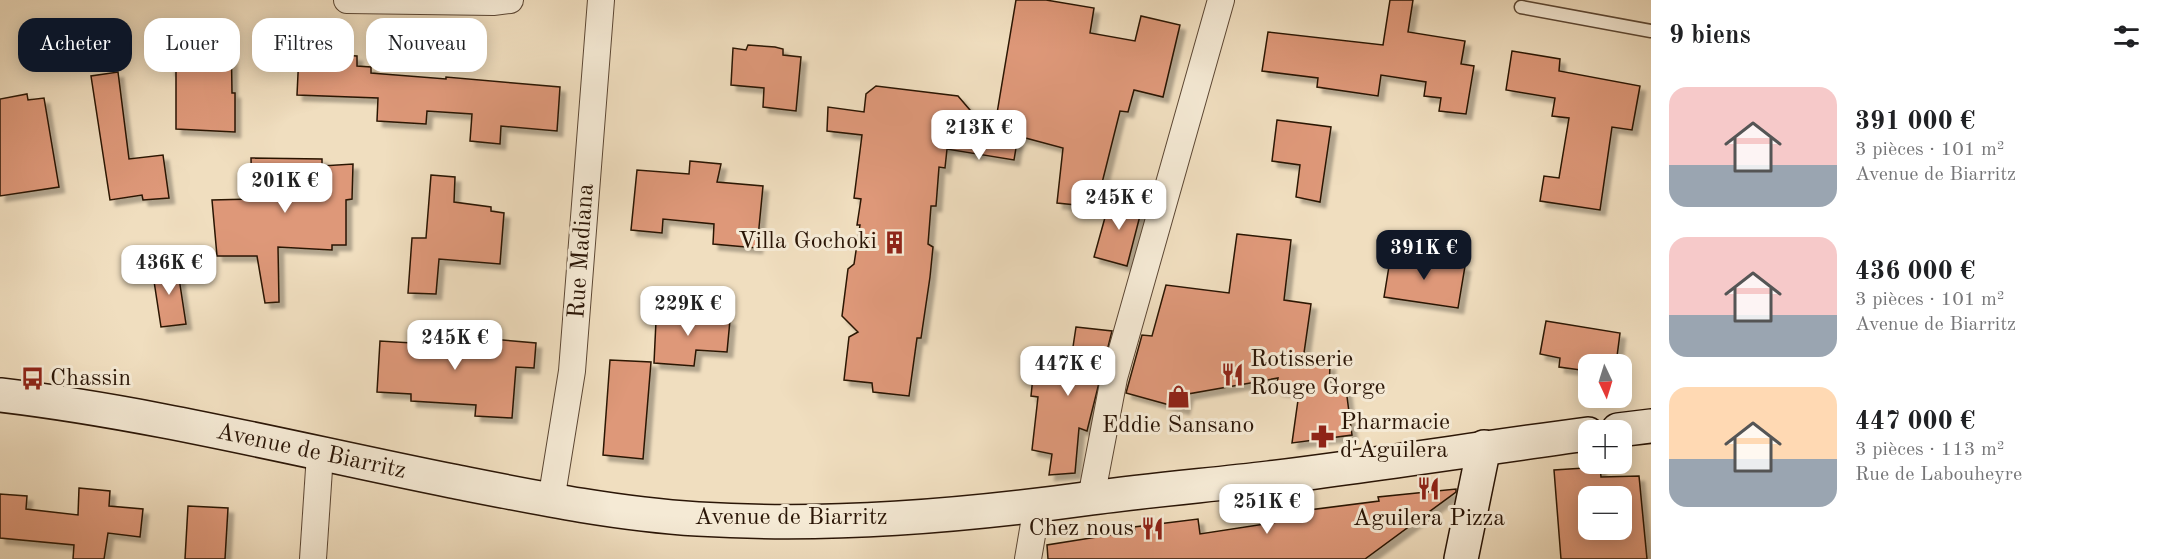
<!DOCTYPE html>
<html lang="fr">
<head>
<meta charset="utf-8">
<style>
	:root { --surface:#fff; --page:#f2f2f2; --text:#202124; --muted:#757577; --accent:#111827 }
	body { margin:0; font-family:"Old Standard TT",serif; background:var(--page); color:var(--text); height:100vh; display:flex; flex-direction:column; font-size:22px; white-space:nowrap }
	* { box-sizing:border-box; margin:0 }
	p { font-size:20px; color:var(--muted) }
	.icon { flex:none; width:33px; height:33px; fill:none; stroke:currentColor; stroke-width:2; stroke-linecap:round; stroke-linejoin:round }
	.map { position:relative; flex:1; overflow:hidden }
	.sheet { display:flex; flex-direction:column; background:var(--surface); width:510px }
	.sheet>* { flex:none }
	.top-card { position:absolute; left:18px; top:18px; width:570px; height:54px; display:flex; gap:12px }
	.needle { width:39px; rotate:176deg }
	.tools { position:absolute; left:1578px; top:354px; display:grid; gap:12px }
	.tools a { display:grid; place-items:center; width:54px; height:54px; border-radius:12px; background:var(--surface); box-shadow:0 3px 15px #0003; font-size:30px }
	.price { position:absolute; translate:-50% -51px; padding:0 14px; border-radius:12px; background:#fff; color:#222; font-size:20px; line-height:39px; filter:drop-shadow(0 2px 3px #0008) }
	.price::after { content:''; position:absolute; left:50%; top:36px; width:18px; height:14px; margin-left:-9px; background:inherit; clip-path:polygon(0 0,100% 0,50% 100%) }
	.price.on { background:var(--accent); color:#fff }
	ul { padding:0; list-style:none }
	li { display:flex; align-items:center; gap:18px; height:150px; padding:0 18px }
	li span { display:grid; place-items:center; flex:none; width:168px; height:120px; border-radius:18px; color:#555 }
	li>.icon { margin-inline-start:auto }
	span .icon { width:72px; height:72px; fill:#fffc; stroke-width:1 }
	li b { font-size:26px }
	h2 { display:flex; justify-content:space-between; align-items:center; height:72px; padding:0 18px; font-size:26px }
	.tag { padding:0 21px; border-radius:18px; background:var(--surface); box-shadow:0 3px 15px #0003; font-size:21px; line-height:54px }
	.tag.on { background:var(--accent); color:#fff }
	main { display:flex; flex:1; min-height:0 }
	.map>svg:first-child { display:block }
</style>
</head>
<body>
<main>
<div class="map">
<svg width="1651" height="559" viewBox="0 0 1651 559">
	<defs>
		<filter id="shadow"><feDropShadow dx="5.5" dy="5.5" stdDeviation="1.5" flood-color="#0004"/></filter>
	</defs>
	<rect width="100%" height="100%" fill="#f0debf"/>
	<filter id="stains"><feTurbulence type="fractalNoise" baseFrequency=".00333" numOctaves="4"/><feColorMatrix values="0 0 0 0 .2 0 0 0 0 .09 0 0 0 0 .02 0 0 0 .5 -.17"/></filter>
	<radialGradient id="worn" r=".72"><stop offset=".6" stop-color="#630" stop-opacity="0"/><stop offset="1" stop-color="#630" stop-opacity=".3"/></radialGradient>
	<g fill="#de9879" stroke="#2a1506" stroke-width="1.5" fill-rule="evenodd" filter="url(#shadow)">
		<path d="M1016,0H1046L1094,8L1090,33L1135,41L1141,16L1180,25L1163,97L1134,90L1128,112L1120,111L1096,207L1057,203L1063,148L1018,136L1014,160L947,149L945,168L939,167L936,206H931L928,244L933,247L930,277L921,338H917L909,396L873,392L872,383L844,380L849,337L858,332L842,316L848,269L854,264L860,225H857L861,199L854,198L862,135L827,131L828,107L864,112L866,94L876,86L958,96L993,137Z"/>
		<path d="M1390,0H1413L1408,32L1465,41L1461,64L1474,66L1466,114L1439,111L1441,98L1424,96L1426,82L1381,75L1378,96L1317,87L1318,78L1262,71L1268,32L1383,45Z"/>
		<path d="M165,24L231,26L232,93H235V132L176,129V71L170,70V52L165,51Z"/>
		<path d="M748,45L775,47L783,49V55L801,57L796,111L763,107L764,88L731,85L733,48L746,50Z"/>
		<path d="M1512,51L1560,59L1559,71L1640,86L1632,130L1612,127L1600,210L1540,201L1544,176L1559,178L1569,118L1552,116L1555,98L1506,90Z"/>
		<path d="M299,53L357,56V66L371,67V73L446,79V77L560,87L557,131L501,126L500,144L470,141L472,114L427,111L426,124L377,121L378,98L297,95Z"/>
		<path d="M118,72L129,159L163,155L169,198L143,200L142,195L110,200L91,76Z"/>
		<path d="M27,94L28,100L44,98L59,187L0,196V99Z"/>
		<path d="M1277,120L1331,127L1320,202L1296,197L1300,165L1272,161Z"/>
		<path d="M251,158L322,159V166L353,164L352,199L346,200V245H332V250L278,247L279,302L265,303L257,256H217L212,200L252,199Z"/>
		<path d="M690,161L721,164L717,182L763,186L757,248L713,244L714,224L663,219L662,233L631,230L637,170L689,174Z"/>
		<path d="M431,175L455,177L454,202L491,207V211L504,213L500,264L439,259L436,294L408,293L412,238H426Z"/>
		<path d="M1111,196L1143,204L1127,266L1094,257Z"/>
		<path d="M1237,234L1291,240L1284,300L1311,304L1302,367L1330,364L1329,391L1346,389L1352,435L1292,443L1299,393L1276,390L1278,378L1188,394L1184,409L1126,393L1142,335L1152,336L1166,285L1229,293Z"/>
		<path d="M1391,254L1465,266L1458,308L1384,297Z"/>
		<path d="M177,265L186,324L161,327L152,268Z"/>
		<path d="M665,311L699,313V317L730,320L727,352L696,350L694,366L654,363L656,321H663Z"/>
		<path d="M1546,321L1620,333L1616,364H1588V371L1559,367L1560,358L1540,354Z"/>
		<path d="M1076,327L1112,331L1087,431L1079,428L1075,473L1049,475L1052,454L1032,450L1038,397L1031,396L1035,357L1071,360Z"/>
		<path d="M413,332L536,343L534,368L516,367L512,418L475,416L476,405L411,401V394L377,392L380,341L412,343Z"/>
		<path d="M610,360L651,362L643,459L603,455Z"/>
		<path d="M1600,467L1601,477L1639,476L1647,559H1561L1554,470ZM1588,496H1622V530H1588Z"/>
		<path d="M79,488L110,491L109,506L143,509L140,537L108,533L104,559H73L74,545L0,538V494L27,496L26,509L78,515Z"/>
		<path d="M1456,489V492L1365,559H1048L1047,545L1135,531L1134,527L1198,519L1200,534L1310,517L1309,510L1379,501L1378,497Z"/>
		<path d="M188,506L228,508L225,559H185Z"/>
	</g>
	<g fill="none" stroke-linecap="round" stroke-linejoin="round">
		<defs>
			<path id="lane" d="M1521,7L1651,31"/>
			<g id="street">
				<path d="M347,0L493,2L510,0"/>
				<path d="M1091,498L1114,378L1221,0"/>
				<path d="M551,501L572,371L601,0"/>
				<path d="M313,559L320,454"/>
				<path d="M1028,559L1037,506"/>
			</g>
			<g id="secondary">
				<path d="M0,395C152,413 302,451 452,481C533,497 615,514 698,519C830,527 962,516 1092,498C1151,490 1210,485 1269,478C1375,465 1482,448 1588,434"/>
				<path d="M1618,430L1651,426"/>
				<path d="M1461,559L1484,447"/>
			</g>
		</defs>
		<use href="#lane" stroke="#5c4734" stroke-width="15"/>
		<use href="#street" stroke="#5c4734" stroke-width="28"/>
		<use href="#secondary" stroke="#2a1506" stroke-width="36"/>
		<use href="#lane" stroke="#f5ead5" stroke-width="12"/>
		<use href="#street" stroke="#f5ead5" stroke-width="26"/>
		<use href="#secondary" stroke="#f5ead5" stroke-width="33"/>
	</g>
	<defs>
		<symbol id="building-bare" viewBox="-9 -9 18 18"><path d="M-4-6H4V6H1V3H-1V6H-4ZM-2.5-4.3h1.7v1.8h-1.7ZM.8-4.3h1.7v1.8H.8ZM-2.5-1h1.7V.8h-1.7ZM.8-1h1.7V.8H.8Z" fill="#8f2418" stroke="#f5ead5" stroke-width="2.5" paint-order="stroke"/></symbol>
		<symbol id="restaurant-bare" viewBox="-9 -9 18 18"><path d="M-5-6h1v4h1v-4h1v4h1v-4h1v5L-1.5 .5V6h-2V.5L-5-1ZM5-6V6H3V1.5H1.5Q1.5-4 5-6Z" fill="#8f2418" stroke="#f5ead5" stroke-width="2.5" paint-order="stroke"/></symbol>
		<symbol id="bus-bare" viewBox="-9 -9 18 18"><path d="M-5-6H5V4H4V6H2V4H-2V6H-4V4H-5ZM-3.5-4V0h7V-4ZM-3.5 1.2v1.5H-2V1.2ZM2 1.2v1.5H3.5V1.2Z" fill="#8f2418" stroke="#f5ead5" stroke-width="2.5" paint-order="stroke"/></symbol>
		<symbol id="shop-bare" viewBox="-9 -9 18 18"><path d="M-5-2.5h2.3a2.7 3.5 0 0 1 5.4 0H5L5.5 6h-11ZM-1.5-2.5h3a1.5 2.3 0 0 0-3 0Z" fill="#8f2418" stroke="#f5ead5" stroke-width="2.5" paint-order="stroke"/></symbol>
		<symbol id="pharmacy-bare" viewBox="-9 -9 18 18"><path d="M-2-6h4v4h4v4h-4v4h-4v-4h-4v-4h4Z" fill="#8f2418" stroke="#f5ead5" stroke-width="2.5" paint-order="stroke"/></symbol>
	</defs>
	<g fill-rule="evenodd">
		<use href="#building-bare" x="878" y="226" width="33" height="33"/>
		<use href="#restaurant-bare" x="1216" y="358" width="33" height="33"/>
		<use href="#bus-bare" x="16" y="362" width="33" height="33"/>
		<use href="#shop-bare" x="1162" y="380" width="33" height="33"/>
		<use href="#pharmacy-bare" x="1306" y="420" width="33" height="33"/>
		<use href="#restaurant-bare" x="1412" y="472" width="33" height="33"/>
		<use href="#restaurant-bare" x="1136" y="512" width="33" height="33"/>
	</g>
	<g text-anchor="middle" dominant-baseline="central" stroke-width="6" stroke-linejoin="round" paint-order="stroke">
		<g font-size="24" fill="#2a1506" stroke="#f5ead5" text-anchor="start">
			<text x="877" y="242" text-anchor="end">Villa Gochoki</text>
			<text x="1250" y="360">Rotisserie<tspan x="1250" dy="28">Rouge Gorge</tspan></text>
			<text x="50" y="379">Chassin</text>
			<text x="1340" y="423">Pharmacie<tspan x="1340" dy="28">d'Aguilera</tspan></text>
			<text x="1178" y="426" text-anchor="middle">Eddie Sansano</text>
			<text x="1429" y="519" text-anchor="middle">Aguilera Pizza</text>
			<text x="1134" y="529" text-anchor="end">Chez nous</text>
		</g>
		<g font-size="24" fill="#2a1506" stroke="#f5ead5">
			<text transform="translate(582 251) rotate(-86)">Rue Madiana</text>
			<text transform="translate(311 452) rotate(12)">Avenue de Biarritz</text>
			<text x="791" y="518">Avenue de Biarritz</text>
		</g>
	</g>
	<rect width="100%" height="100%" filter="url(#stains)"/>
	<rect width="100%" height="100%" fill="url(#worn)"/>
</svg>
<div class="tools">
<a><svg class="needle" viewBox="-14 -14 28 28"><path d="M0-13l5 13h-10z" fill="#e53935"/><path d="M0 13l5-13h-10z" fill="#757577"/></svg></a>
<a>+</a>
<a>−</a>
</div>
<b class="price" style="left:979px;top:161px">213K €</b>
<b class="price" style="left:285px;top:214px">201K €</b>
<b class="price" style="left:1119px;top:231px">245K €</b>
<b class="price on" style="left:1424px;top:281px">391K €</b>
<b class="price" style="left:169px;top:296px">436K €</b>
<b class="price" style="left:688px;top:337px">229K €</b>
<b class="price" style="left:455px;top:371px">245K €</b>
<b class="price" style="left:1068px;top:397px">447K €</b>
<b class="price" style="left:1267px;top:535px">251K €</b>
<div class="top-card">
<a class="tag on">Acheter</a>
<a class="tag">Louer</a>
<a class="tag">Filtres</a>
<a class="tag">Nouveau</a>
</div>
</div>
<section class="sheet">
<h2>9 biens<svg class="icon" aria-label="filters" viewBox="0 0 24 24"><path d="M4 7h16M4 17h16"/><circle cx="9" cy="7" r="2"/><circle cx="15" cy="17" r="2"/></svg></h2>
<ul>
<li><span style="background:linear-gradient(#f6c9c9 65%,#9aa5b1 0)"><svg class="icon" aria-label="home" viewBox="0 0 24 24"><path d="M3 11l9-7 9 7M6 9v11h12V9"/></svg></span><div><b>391 000 €</b><p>3 pièces · 101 m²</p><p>Avenue de Biarritz</p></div></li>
<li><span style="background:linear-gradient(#f6c9c9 65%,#9aa5b1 0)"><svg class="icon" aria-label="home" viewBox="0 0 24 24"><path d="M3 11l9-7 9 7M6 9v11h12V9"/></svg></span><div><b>436 000 €</b><p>3 pièces · 101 m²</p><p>Avenue de Biarritz</p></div></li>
<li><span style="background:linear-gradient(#ffd9b3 60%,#9aa5b1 0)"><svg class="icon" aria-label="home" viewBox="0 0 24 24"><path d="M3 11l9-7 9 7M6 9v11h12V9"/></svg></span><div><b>447 000 €</b><p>3 pièces · 113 m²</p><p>Rue de Labouheyre</p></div></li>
</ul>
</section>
</main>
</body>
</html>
